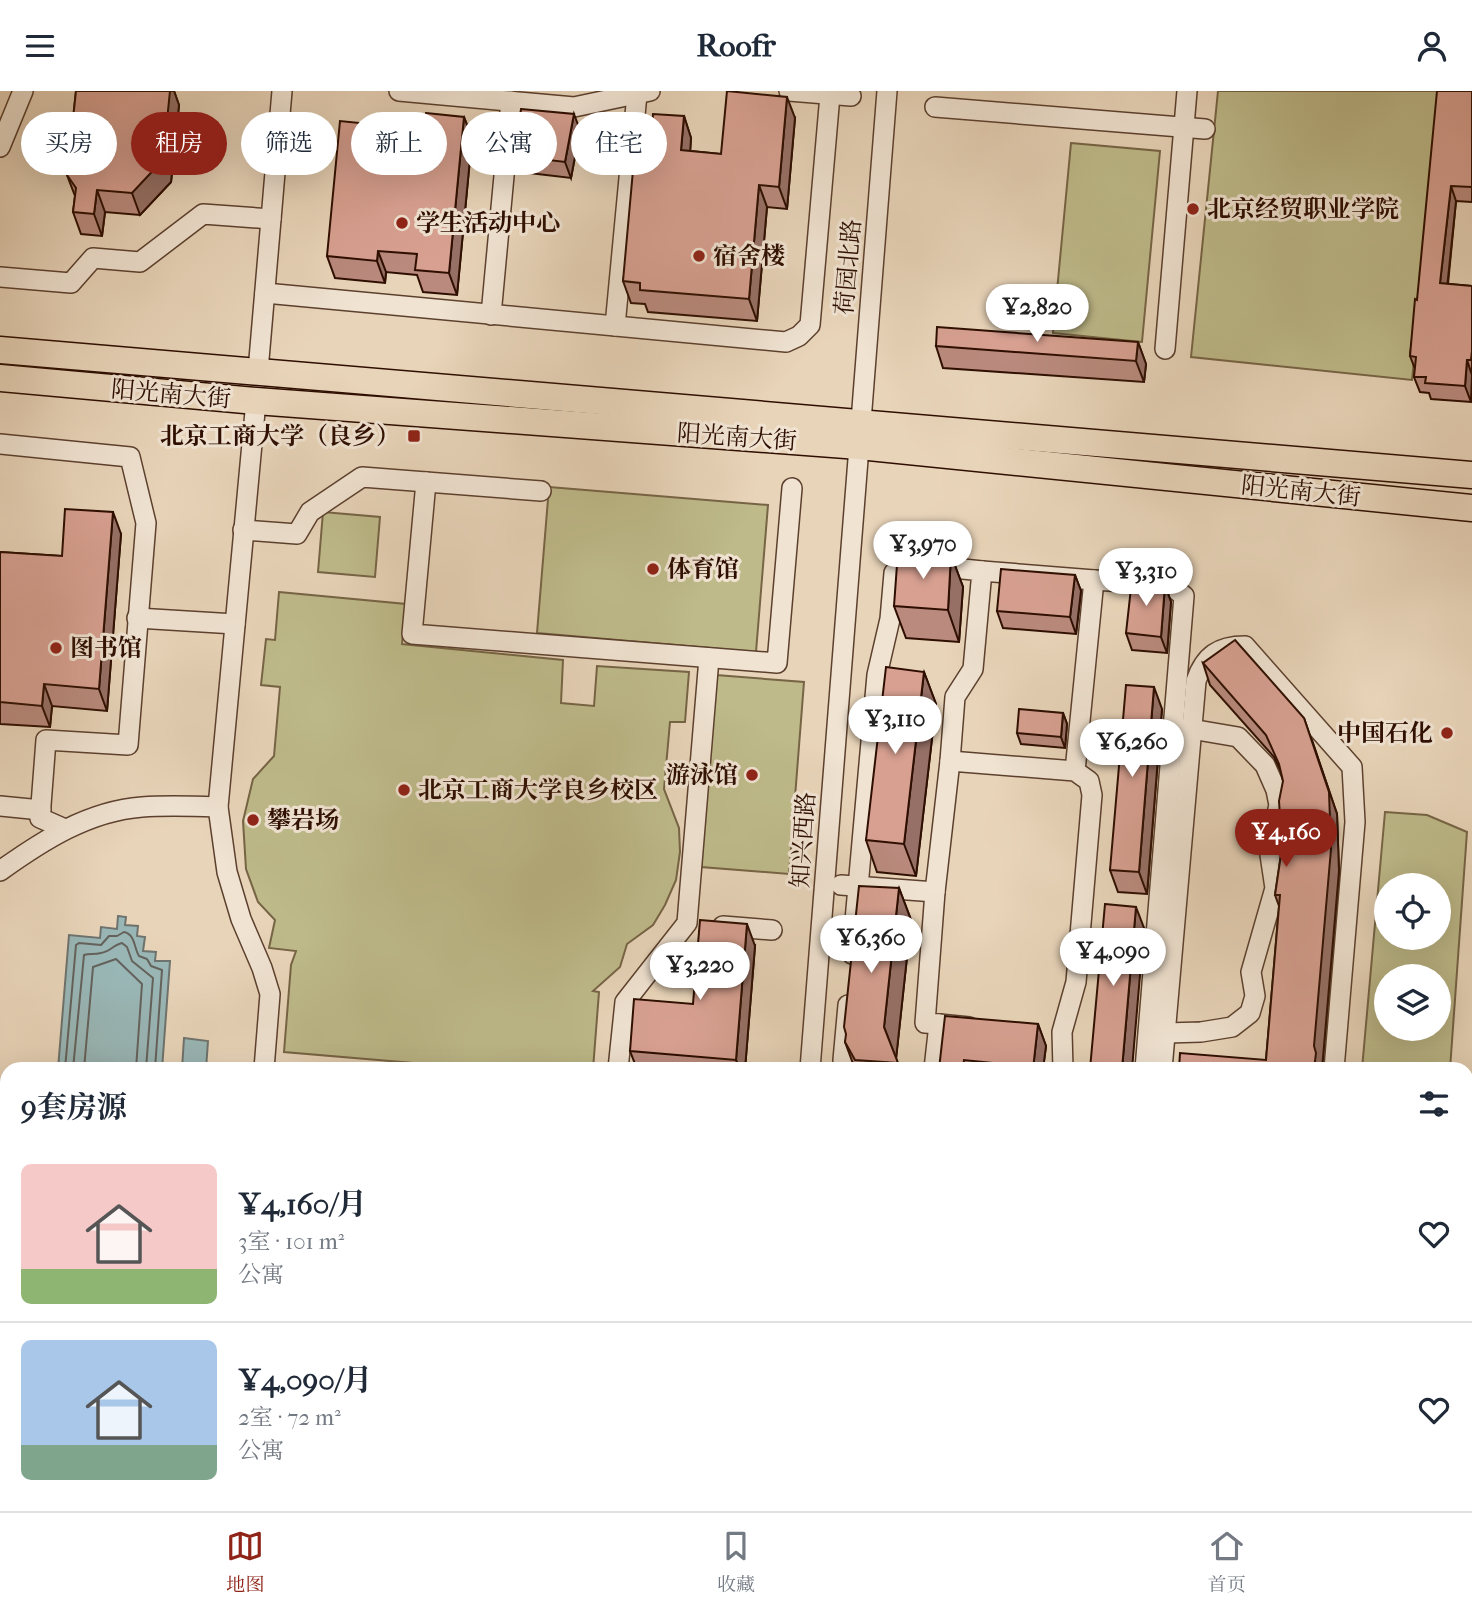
<!DOCTYPE html>
<html lang="zh">
<head>
<meta charset="utf-8">
<style>
	:root { --surface:#fff; --page:#f6f6f7; --text:#1f2937; --muted:#747a83; --line:#e0e1e3; --accent:#8f2418 }
	body { margin:0; font-family:"IM FELL French Canon","Noto Serif SC",serif; background:var(--page); color:var(--text); height:100vh; display:flex; flex-direction:column; font-size:26px; white-space:nowrap }
	* { box-sizing:border-box; margin:0 }
	p { font-size:23px; color:var(--muted) }
	.icon { flex:none; width:38px; height:38px; fill:none; stroke:currentColor; stroke-width:2; stroke-linecap:round; stroke-linejoin:round }
	.map { position:relative; flex:1; overflow:hidden }
	.details { position:absolute; left:0px; top:971px; width:1474px; height:450px; display:flex; flex-direction:column; background:var(--surface); border-radius:21px 21px 0 0; box-shadow:0 7px 28px #0002 }
	.details>* { flex:none }
	.banner { position:absolute; left:21px; top:21px; width:700px; height:63px; display:flex; gap:14px }
	.tools { position:absolute; left:1374px; top:782px; display:grid; gap:14px }
	.tools a { display:grid; place-items:center; width:77px; height:77px; border-radius:50%; background:var(--surface); box-shadow:0 7px 28px #0002; font-size:35px }
	.price { position:absolute; translate:-50% -60px; padding:0 16px; border-radius:24px; background:#fff; color:#222; font-size:23px; line-height:46px; filter:drop-shadow(0 2px 4px #0008) }
	.price::after { content:''; position:absolute; left:50%; top:42px; width:21px; height:16px; margin-left:-10px; background:inherit; clip-path:polygon(0 0,100% 0,50% 100%) }
	.price.active { background:var(--accent); color:#fff }
	ul { padding:0; list-style:none }
	li { display:flex; align-items:center; gap:21px; height:175px; padding:0 21px }
	li+li { border-top:2px solid var(--line) }
	li span { display:grid; place-items:center; flex:none; width:196px; height:140px; border-radius:10px; color:#555 }
	li>.icon { margin-inline-start:auto }
	span .icon { width:84px; height:84px; fill:#fffc; stroke-width:1 }
	li b { font-size:30px }
	h2 { display:flex; justify-content:space-between; align-items:center; height:84px; padding:0 21px; font-size:30px }
	.pill { padding:0 24px; border-radius:32px; background:var(--surface); box-shadow:0 7px 28px #0002; font-size:24px; line-height:63px }
	.pill.active { background:var(--accent); color:#fff }
	header { display:flex; justify-content:space-between; align-items:center; height:91px; padding:0 21px; background:var(--surface); font-size:32px; font-weight:800 }
	.tabs { display:flex; justify-content:space-around; align-items:center; height:98px; border-top:2px solid var(--line); background:var(--surface); font-size:19px; color:var(--muted) }
	.tabs a { display:grid; justify-items:center; gap:4px }
	.tabs .active { color:var(--accent) }
	.map>svg:first-child { display:block }
</style>
</head>
<body>
<header><svg class="icon" aria-label="menu" viewBox="0 0 24 24"><path d="M4 6h16M4 12h16M4 18h16"/></svg>Roofr<svg class="icon" aria-label="person" viewBox="0 0 24 24"><circle cx="12" cy="8" r="4"/><path d="M4 21q1-7 8-7t8 7"/></svg></header>
<div class="map">
<svg width="1472" height="1420" viewBox="0 0 1472 1420">
	<rect width="100%" height="100%" fill="#e8d4b9"/>
	<filter id="stains"><feTurbulence type="fractalNoise" baseFrequency=".00286" numOctaves="4"/><feColorMatrix values="0 0 0 0 .2 0 0 0 0 .09 0 0 0 0 .02 0 0 0 .5 -.17"/></filter>
	<radialGradient id="worn" r=".72"><stop offset=".6" stop-color="#630" stop-opacity="0"/><stop offset="1" stop-color="#630" stop-opacity=".3"/></radialGradient>
	<g fill="#beba8a" stroke="#766445" stroke-width="2" fill-rule="evenodd">
		<path d="M1218,0H1442L1412,289L1191,266Z"/>
		<path d="M1071,52L1160,60L1142,251L1053,242Z"/>
		<path d="M549,396L768,414L756,561L537,542Z"/>
		<path d="M323,421L380,426L375,486L318,481Z"/>
		<path d="M279,501L406,513L402,553L563,569L561,612L594,615L597,575L689,581L685,631H670L664,698L679,737L680,761L676,789L665,814L653,834L627,853L620,876L593,900L599,901L593,978H484L284,961L291,874L296,860L269,857L275,829L258,811L246,778L243,730L253,688L274,665L280,596L261,594L266,548L275,549Z"/>
		<path d="M716,584L804,591L789,783L701,776Z"/>
		<path d="M1385,721L1427,724L1467,741L1450,978H1362ZM1386,794H1438V847H1386ZM1386,886H1438V938H1386Z"/>
		<path d="M1327,1414H1412L1411,1420H1326Z"/>
	</g>
	<g fill="#99b7b7" stroke="#6e736e" stroke-width="2">
		<path d="M118,825L126,826L125,834L138,835L137,845L145,846L143,860L156,861L155,870H170L162,978H58L69,844L100,847L101,836L117,838Z"/>
		<path d="M184,947L208,950L206,978H182Z"/>
	</g>
	<g fill="none" stroke-linecap="round" stroke-linejoin="round">
		<g stroke="#64625c" stroke-width="2">
			<path d="M65,978L76,854L79,852L101,854L109,845H117L124,841C135,843 134,857 139,865L147,868L151,875L162,879L155,978"/>
			<path d="M73,978L84,864C90,862 94,864 101,862C110,861 113,854 122,852L127,856L132,870L153,887L146,978"/>
			<path d="M84,978L93,876L116,868L142,893L136,978"/>
		</g>
		<defs>
			<g id="minor">
				<path d="M399,0L574,16L650,0"/>
				<path d="M789,0L851,5"/>
				<path d="M935,16L1205,38"/>
				<path d="M0,56L23,0"/>
				<path d="M0,186L71,192L93,167L140,171L203,123L271,128"/>
				<path d="M265,202L786,251L799,245L810,234L830,4"/>
				<path d="M491,224L511,10"/>
				<path d="M615,235L637,3"/>
				<path d="M1165,258L1187,0"/>
				<path d="M258,280L282,0"/>
				<path d="M256,310L218,716L227,781L241,828L262,877L270,903L264,978"/>
				<path d="M0,353L130,366L146,432L128,654L46,649L40,727L65,738"/>
				<path d="M426,391L412,543L777,572L792,397"/>
				<path d="M243,439L297,443L310,421L362,386L541,400"/>
				<path d="M982,480L1094,489L1075,680"/>
				<path d="M1094,489L1170,494L1184,505L1145,978"/>
				<path d="M137,527L235,533"/>
				<path d="M0,715L41,719"/>
				<path d="M0,780C42,750 88,720 142,716C167,714 192,715 218,716"/>
				<path d="M841,794L935,801L950,670L1075,680L1089,690L1092,704L1076,891L1062,941L1063,978"/>
				<path d="M935,801L925,932L939,933"/>
				<path d="M723,835L772,839"/>
				<path d="M852,863L877,584L890,528L894,482L907,472L982,480L973,578L955,606L950,670"/>
				<path d="M1166,942L1201,941L1232,936L1250,922L1255,905L1251,881L1275,797L1269,757L1279,714L1276,699L1265,674L1238,646L1191,638"/>
				<path d="M618,978L625,911L687,832L709,567"/>
				<path d="M810,978L887,0"/>
				<path d="M846,978L843,969L848,914"/>
				<path d="M934,978L939,933L969,936"/>
				<path d="M1162,978L1196,590C1205,564 1219,555 1245,555L1352,676L1355,731L1334,978"/>
				<path d="M1466,1108H1472"/>
				<path d="M0,1200L7,1205"/>
				<path d="M0,1307L7,1296"/>
				<path d="M0,1410L7,1411"/>
				<path d="M36,1414L68,1418L75,1414"/>
				<path d="M180,1414L184,1420"/>
				<path d="M328,1420L329,1414"/>
				<path d="M771,1420L772,1414"/>
				<path d="M928,1420L929,1414"/>
				<path d="M1013,1420L1014,1414"/>
				<path d="M1106,1420V1414"/>
				<path d="M1124,1420L1125,1414"/>
				<path d="M1157,1420L1158,1414"/>
			</g>
			<g id="major">
				<path d="M0,259L1472,384"/>
				<path d="M0,287L256,310L859,355L1472,417"/>
				<path d="M1466,1412L1472,1347"/>
			</g>
		</defs>
		<use href="#minor" stroke="#5c402e" stroke-width="22"/>
		<use href="#major" stroke="#2e0e00" stroke-width="29"/>
		<use href="#minor" stroke="#f0e3d2" stroke-width="19"/>
		<use href="#major" stroke="#e8d4b9" stroke-width="26"/>
	</g>
	<g fill="#b98a7d" stroke="#2e0e00" stroke-width="2">
		<path d="M76,0H174L179,14L171,91L140,124L105,121L102,145L81,143L73,121L75,105L67,84Z"/>
		<path d="M1472,0V111L1456,110L1448,193L1472,195V288L1471,311L1431,308L1429,302L1420,301L1414,286L1415,278L1410,265L1417,209Z"/>
		<path d="M684,25L691,47L690,60L721,63L795,27L787,118L767,116L757,230L648,221L645,213L631,212L623,190L652,36Z"/>
		<path d="M464,26L472,47L457,204L423,201L417,184L386,181L385,192L335,187L327,165L389,35L396,58L422,60Z"/>
		<path d="M580,39L571,87L521,81L515,65Z"/>
		<path d="M1138,251L1146,273L1144,291L943,277L936,255Z"/>
		<path d="M121,443L107,620L52,615L50,636L0,633V461L62,465Z"/>
		<path d="M951,464L963,496L959,551L906,547L894,515Z"/>
		<path d="M1075,484L1081,500L1076,543L1003,537L997,520Z"/>
		<path d="M1165,494L1171,511L1167,562L1132,559L1126,542Z"/>
		<path d="M1203,572L1312,649L1337,723L1339,780L1322,977L1266,969L1279,815L1275,804L1282,757L1283,690L1281,681L1274,666L1210,594Z"/>
		<path d="M924,581L936,613L916,785L877,781L866,749Z"/>
		<path d="M1162,618L1147,803L1118,801L1110,779Z"/>
		<path d="M1063,622L1067,633L1065,657L1021,653L1017,642Z"/>
		<path d="M899,797L911,829L896,968L900,978H855L845,951Z"/>
		<path d="M755,855L745,978H637L630,960L693,913Z"/>
		<path d="M1038,933L1046,955L1043,978H939Z"/>
		<rect x="0" y="1334" width="7" height="52"/>
		<path d="M194,1414H291V1420H244L195,1415Z"/>
	</g>
	<g fill="#967066" stroke="#2e0e00" stroke-width="2">
		<path d="M167,0H174L179,14L171,91L140,124L132,102Z"/>
		<path d="M787,6L795,27L787,118L779,96Z"/>
		<path d="M574,23L580,39L571,87L565,71Z"/>
		<path d="M684,25L691,47L689,81L681,59Z"/>
		<path d="M464,26L472,47L457,204L449,182Z"/>
		<path d="M389,35L396,57L394,79L386,57Z"/>
		<path d="M759,94L767,116L757,230L749,208Z"/>
		<path d="M1451,95L1456,110L1446,207L1440,192Z"/>
		<path d="M97,99L105,121L102,145L94,123Z"/>
		<path d="M378,160L386,181L385,192L377,170Z"/>
		<path d="M1138,251L1146,273L1144,291L1136,270Z"/>
		<path d="M1467,269L1472,284L1471,311L1465,295Z"/>
		<path d="M113,421L121,443L107,620L99,598Z"/>
		<path d="M951,464L963,496L959,551L948,519Z"/>
		<path d="M1075,484L1081,500L1076,543L1070,526Z"/>
		<path d="M1165,494L1171,511L1167,562L1161,546Z"/>
		<path d="M924,581L936,613L916,785L904,753Z"/>
		<path d="M44,593L52,615L50,636L42,615Z"/>
		<path d="M1154,596L1162,618L1147,803L1139,781Z"/>
		<path d="M1063,622L1067,633L1065,657L1061,646Z"/>
		<path d="M1304,627L1337,723L1339,780L1322,978H1314Z"/>
		<path d="M899,797L911,829L896,968L900,978L884,936Z"/>
		<path d="M1136,816L1144,837L1132,978H1122Z"/>
		<path d="M747,833L755,855L745,978H740L736,969Z"/>
		<path d="M1038,933L1046,955L1043,978H1033Z"/>
		<path d="M287,1414H291V1420H289Z"/>
		<path d="M718,1414H728L727,1420H717Z"/>
		<path d="M884,1414H894L893,1420H883Z"/>
		<path d="M980,1414H985L984,1420H979Z"/>
		<path d="M1206,1414H1216L1215,1420H1205Z"/>
	</g>
	<g fill="#d7a091" stroke="#2e0e00" stroke-width="2">
		<path d="M76,0H170L163,69L132,102L97,99L94,123L73,121L76,97L67,84Z"/>
		<path d="M727,0L787,6L779,96L759,94L749,208L640,199V192L623,190L637,35L652,36L653,23L684,25L681,59L721,63Z"/>
		<path d="M1437,0H1472V96L1451,95L1440,192L1472,195V260L1471,269H1467L1465,295L1425,292L1426,286H1414L1416,266L1410,265L1415,208L1417,209Z"/>
		<path d="M521,18L574,23L565,71L515,65Z"/>
		<path d="M426,22L464,26L449,182L415,179L417,163L378,160L377,170L327,165L340,30L389,35L386,57L422,60Z"/>
		<path d="M937,236L1138,251L1136,270L936,255Z"/>
		<path d="M65,418L113,421L99,598L44,593L42,615L0,611V461L62,465Z"/>
		<path d="M898,460L951,464L948,519L894,515Z"/>
		<path d="M1001,478L1075,484L1070,526L997,520Z"/>
		<path d="M1132,488L1159,490L1165,494L1161,546L1126,542Z"/>
		<path d="M1235,549L1304,627L1329,701L1331,758L1314,955L1316,962L1314,978H1179L1180,962L1266,969L1280,804H1275L1282,757L1279,710L1283,690L1279,673L1266,644L1203,572Z"/>
		<path d="M886,576L924,581L904,753L866,749Z"/>
		<path d="M1126,594L1154,596L1139,781L1110,779Z"/>
		<path d="M1019,618L1063,622L1061,646L1017,642Z"/>
		<path d="M859,795L899,797L884,936L898,972L855,969L845,951L846,943L844,936Z"/>
		<path d="M1105,813L1136,816L1122,978H1090Z"/>
		<path d="M700,829L747,833L736,969L630,960L634,908L693,913Z"/>
		<path d="M945,925L1038,933L1033,978H1001L1002,973L964,969L963,978H939Z"/>
		<rect x="0" y="1334" width="7" height="31"/>
		<path d="M344,1414H718L717,1420H344Z"/>
		<path d="M824,1414H884L883,1420H824Z"/>
		<path d="M940,1414H980L979,1420H939Z"/>
		<path d="M1160,1414H1206L1205,1420H1160Z"/>
	</g>
	<g fill="#8f2418" stroke="#f0e3d2" stroke-width="2.5">
		<circle cx="1193" cy="118" r="7"/>
		<circle cx="402" cy="132" r="7"/>
		<circle cx="699" cy="165" r="7"/>
		<rect x="407" y="338" width="14" height="14" rx="3.5"/>
		<circle cx="653" cy="478" r="7"/>
		<circle cx="56" cy="557" r="7"/>
		<circle cx="1447" cy="642" r="7"/>
		<circle cx="752" cy="684" r="7"/>
		<circle cx="404" cy="699" r="7"/>
		<circle cx="253" cy="729" r="7"/>
	</g>
	<g text-anchor="middle" dominant-baseline="central" stroke-width="6" stroke-linejoin="round" paint-order="stroke">
		<g font-size="24" font-weight="bold" fill="#2e0e00" stroke="#f0e3d2" text-anchor="start">
			<text x="1207" y="118">北京经贸职业学院</text>
			<text x="416" y="132">学生活动中心</text>
			<text x="713" y="165">宿舍楼</text>
			<text x="400" y="345" text-anchor="end">北京工商大学（良乡）</text>
			<text x="667" y="478">体育馆</text>
			<text x="70" y="557">图书馆</text>
			<text x="1433" y="642" text-anchor="end">中国石化</text>
			<text x="738" y="684" text-anchor="end">游泳馆</text>
			<text x="418" y="699">北京工商大学良乡校区</text>
			<text x="267" y="729">攀岩场</text>
		</g>
		<g font-size="24" fill="#2e0e00" stroke="#f0e3d2">
			<text transform="translate(848 176) rotate(-85)">荷园北路</text>
			<text transform="translate(171 303) rotate(5)">阳光南大街</text>
			<text transform="translate(737 346) rotate(4)">阳光南大街</text>
			<text transform="translate(1301 400) rotate(6)">阳光南大街</text>
			<text transform="translate(803 749) rotate(-86)">知兴西路</text>
		</g>
	</g>
	<rect width="100%" height="100%" filter="url(#stains)"/>
	<rect width="100%" height="100%" fill="url(#worn)"/>
</svg>
<div class="tools">
<a><svg class="icon" aria-label="locate" viewBox="0 0 24 24"><circle cx="12" cy="12" r="6"/><path d="M12 2v4M12 18v4M2 12h4M18 12h4"/></svg></a>
<a><svg class="icon" aria-label="layers" viewBox="0 0 24 24"><path d="M12 4l9 5-9 5-9-5zM3 14l9 5 9-5"/></svg></a>
</div>
<b class="price" style="left:1037px;top:253px">¥2,820</b>
<b class="price" style="left:923px;top:490px">¥3,970</b>
<b class="price" style="left:1146px;top:517px">¥3,310</b>
<b class="price" style="left:895px;top:665px">¥3,110</b>
<b class="price" style="left:1132px;top:688px">¥6,260</b>
<b class="price active" style="left:1286px;top:778px">¥4,160</b>
<b class="price" style="left:871px;top:884px">¥6,360</b>
<b class="price" style="left:1113px;top:897px">¥4,090</b>
<b class="price" style="left:700px;top:911px">¥3,220</b>
<div class="banner">
<a class="pill">买房</a>
<a class="pill active">租房</a>
<a class="pill">筛选</a>
<a class="pill">新上</a>
<a class="pill">公寓</a>
<a class="pill">住宅</a>
</div>
<section class="details">
<h2>9套房源<svg class="icon" aria-label="filters" viewBox="0 0 24 24"><path d="M4 7h16M4 17h16"/><circle cx="9" cy="7" r="2"/><circle cx="15" cy="17" r="2"/></svg></h2>
<ul>
<li><span style="background:linear-gradient(#f6c9c9 75%,#8fb573 0)"><svg class="icon" aria-label="home" viewBox="0 0 24 24"><path d="M3 11l9-7 9 7M6 9v11h12V9"/></svg></span><div><b>¥4,160/月</b><p>3室 · 101 m²</p><p>公寓</p></div><svg class="icon" aria-label="heart" viewBox="0 0 24 24"><path d="M12 20l-8-8c-3-5 5-10 8-4 3-6 11-1 8 4z"/></svg></li>
<li><span style="background:linear-gradient(#a9c7e8 75%,#7fa58c 0)"><svg class="icon" aria-label="home" viewBox="0 0 24 24"><path d="M3 11l9-7 9 7M6 9v11h12V9"/></svg></span><div><b>¥4,090/月</b><p>2室 · 72 m²</p><p>公寓</p></div><svg class="icon" aria-label="heart" viewBox="0 0 24 24"><path d="M12 20l-8-8c-3-5 5-10 8-4 3-6 11-1 8 4z"/></svg></li>
</ul>
</section>
</div>
<nav class="tabs">
<a class="active"><svg class="icon" aria-label="map" viewBox="0 0 24 24"><path d="M3 6l6-2 6 2 6-2v14l-6 2-6-2-6 2zM9 4v14M15 6v14"/></svg>地图</a>
<a><svg class="icon" aria-label="saved" viewBox="0 0 24 24"><path d="M7 4h10v16l-5-4-5 4z"/></svg>收藏</a>
<a><svg class="icon" aria-label="home" viewBox="0 0 24 24"><path d="M3 11l9-7 9 7M6 9v11h12V9"/></svg>首页</a>
</nav>
</body>
</html>
